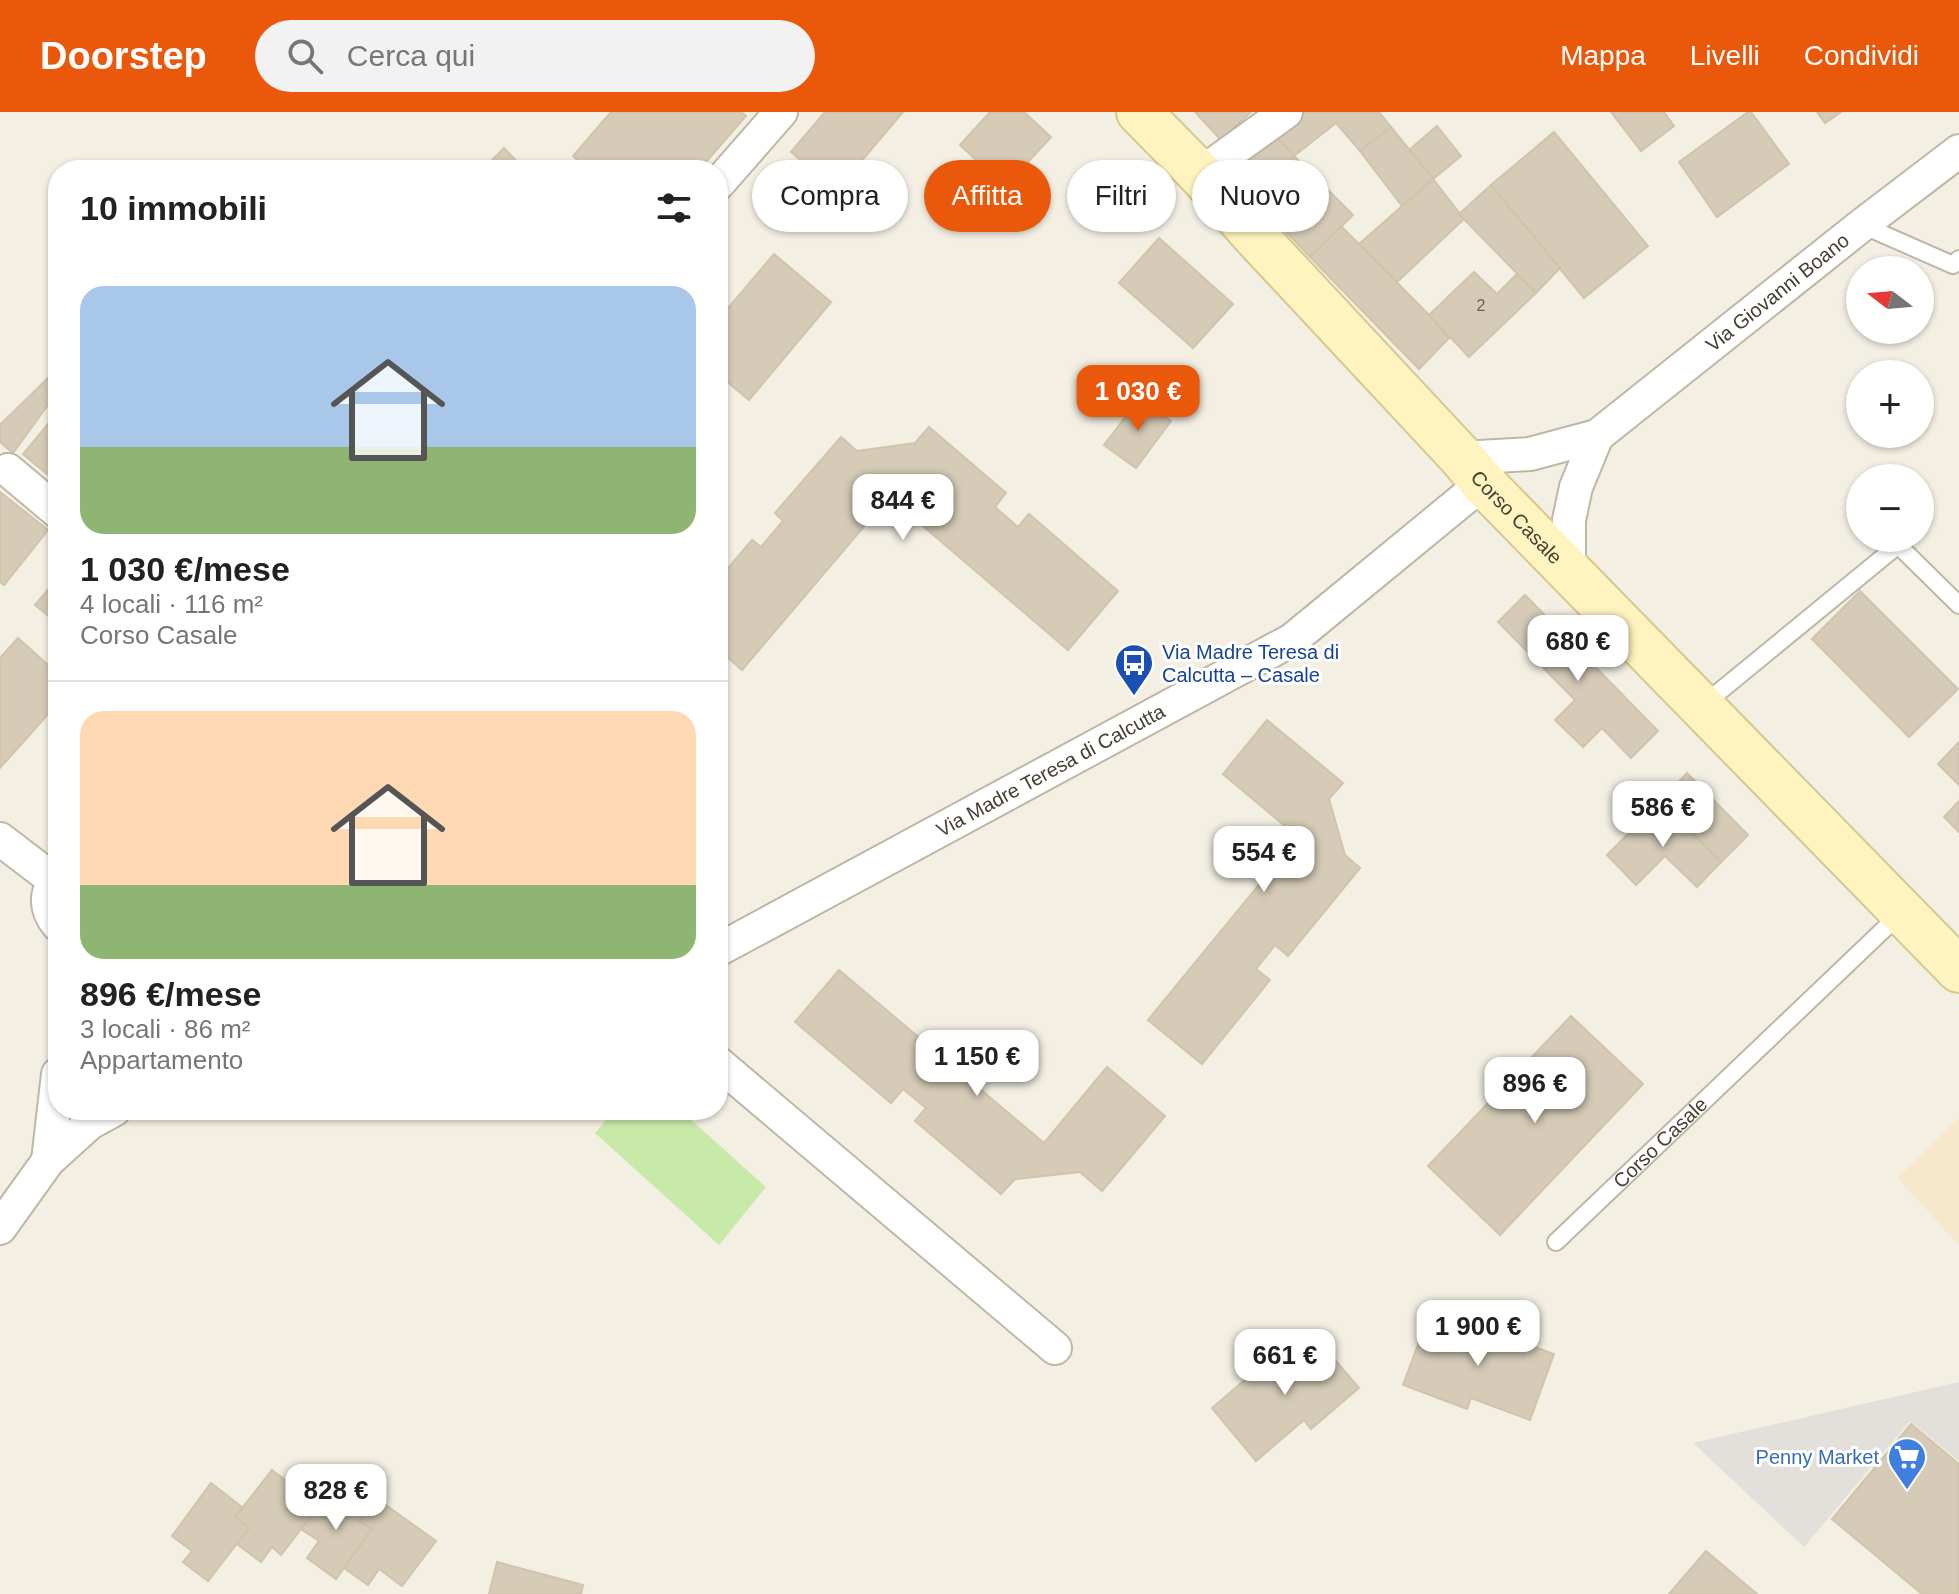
<!DOCTYPE html>
<html lang="it">
<head>
<meta charset="utf-8">
<style>
	:root { --surface:#fff; --page:#f2f2f2; --text:#222; --muted:#767676; --line:#e0e0e0; --accent:#ea580c }
	body { margin:0; font-family:Helvetica,sans-serif; background:var(--page); color:var(--text); height:100vh; display:flex; flex-direction:column; font-size:30px; white-space:nowrap }
	* { box-sizing:border-box; margin:0 }
	p { font-size:26px; color:var(--muted) }
	.icon { flex:none; width:44px; height:44px; fill:none; stroke:currentColor; stroke-width:2; stroke-linecap:round; stroke-linejoin:round }
	.map { position:relative; flex:1; overflow:hidden }
	.drawer { position:absolute; left:48px; top:48px; width:680px; height:960px; display:flex; flex-direction:column; background:var(--surface); border-radius:32px; box-shadow:0 2px 6px #0004 }
	.drawer>* { flex:none }
	.hud { position:absolute; left:752px; top:48px; width:760px; height:72px; display:flex; gap:16px }
	.needle { width:52px; rotate:286deg }
	.fabs { position:absolute; left:1846px; top:144px; display:grid; gap:16px }
	.fabs a { display:grid; place-items:center; width:88px; height:88px; border-radius:50%; background:var(--surface); box-shadow:0 2px 6px #0004; font-size:40px }
	.price { position:absolute; translate:-50% -68px; padding:0 18px; border-radius:16px; background:#fff; color:#222; font-size:26px; line-height:52px; filter:drop-shadow(0 2px 4px #0008) }
	.price::after { content:''; position:absolute; left:50%; top:48px; width:24px; height:18px; margin-left:-12px; background:inherit; clip-path:polygon(0 0,100% 0,50% 100%) }
	.price.active { background:var(--accent); color:#fff }
	ul { padding:0; list-style:none }
	li { display:grid; align-content:center; gap:16px; height:424px; padding:0 32px }
	li+li { border-top:2px solid var(--line) }
	li span { display:grid; place-items:center; height:248px; border-radius:24px; color:#555 }
	li>.icon { margin-inline-start:auto }
	span .icon { width:144px; height:144px; fill:#fffc; stroke-width:1 }
	li b { font-size:34px }
	h2 { display:flex; justify-content:space-between; align-items:center; height:96px; padding:0 32px; font-size:34px }
	.tag { padding:0 28px; border-radius:36px; background:var(--surface); box-shadow:0 2px 6px #0004; font-size:28px; line-height:72px }
	.tag.active { background:var(--accent); color:#fff }
	header { display:flex; align-items:center; gap:48px; box-sizing:border-box; height:112px; padding:0 40px; background:var(--accent); color:#fff }
	header strong { font-size:38px }
	nav { display:flex; gap:44px; margin-inline-start:auto; font-size:28px }
	.search { width:560px; height:72px; background:var(--page); display:flex; align-items:center; gap:20px; box-sizing:border-box; padding:0 28px; border-radius:44px; color:var(--muted); font-size:30px }
	.map>svg:first-child { display:block }
</style>
</head>
<body>
<header>
<strong>Doorstep</strong>
<div class="search"><svg class="icon" aria-label="search" viewBox="0 0 24 24"><circle cx="10" cy="10" r="6"/><path d="M15 15l6 6"/></svg>Cerca qui</div>
<nav><a>Mappa</a><a>Livelli</a><a>Condividi</a></nav>
</header>
<div class="map">
<svg width="1959" height="1482" viewBox="0 0 1959 1482">
	<rect width="100%" height="100%" fill="#f3efe3"/>
	<path fill="#f7e7cb" d="M1959,1006V1133L1898,1066Z"/>
	<path fill="#c8eaa8" d="M615,998H680L766,1075L719,1133L595,1021Z"/>
	<path fill="#e3e0dc" d="M1959,1270V1349L1910,1309L1804,1435L1693,1331Z"/>
	<g fill="#d5cbb7" stroke="#d0c4aa" stroke-width="2">
		<path d="M611,0H741L746,4L699,58H588L573,44Z"/>
		<path d="M825,0H903L836,79L791,40Z"/>
		<path d="M990,0H1024L1051,25L1005,75L960,33Z"/>
		<path d="M1195,0H1251L1221,28Z"/>
		<path d="M1291,0H1379L1391,15L1360,39L1336,11L1294,44L1268,15Z"/>
		<path d="M1611,0H1664L1674,14L1641,39Z"/>
		<path d="M1748,0H1751L1789,52L1717,105L1679,50Z"/>
		<path d="M1817,0H1841L1825,11Z"/>
		<path d="M1437,14L1461,44L1433,67L1409,38Z"/>
		<path d="M1268,15L1294,44L1250,82L1224,54Z"/>
		<path d="M1391,15L1433,67L1402,94L1360,39Z"/>
		<path d="M1554,20L1648,134L1584,186L1491,73Z"/>
		<path d="M504,36L524,57L523,58H482Z"/>
		<path d="M1294,44L1353,103L1310,145L1250,82Z"/>
		<path d="M1433,67L1464,107L1397,170L1359,132Z"/>
		<path d="M1491,73L1560,156L1536,181L1459,102Z"/>
		<path d="M1341,114L1429,203L1449,226L1419,257L1310,145Z"/>
		<path d="M1159,126L1233,192L1193,236L1119,171Z"/>
		<path d="M774,142L831,190L749,288L718,262V208Z"/>
		<path d="M1474,160L1497,182L1517,162L1536,181L1469,245L1429,203Z"/>
		<path d="M53,261L58,265V279L13,341L0,330V313Z"/>
		<path d="M1140,286L1171,309L1136,356L1104,333Z"/>
		<path d="M58,300V371L23,342Z"/>
		<path d="M929,315L1006,381L995,395L1018,415L1029,402L1118,479L1068,538L889,385L742,558L718,537V468L752,428L761,435L783,409L775,401L841,325L857,339L915,331Z"/>
		<path d="M0,380L48,418L4,473L0,470Z"/>
		<path d="M58,466V512L35,493Z"/>
		<path d="M1860,479L1958,577L1909,625L1812,527Z"/>
		<path d="M1525,483L1658,619L1631,646L1602,616L1583,635L1555,608L1575,588L1498,510Z"/>
		<path d="M18,526L58,562V591L0,656V546Z"/>
		<path d="M1267,608L1343,671L1329,687L1345,743L1360,756L1288,844L1275,833L1256,857L1270,868L1202,952L1148,908L1298,725L1223,662Z"/>
		<path d="M1959,630V673L1938,652Z"/>
		<path d="M1687,661L1748,723L1721,750L1660,690Z"/>
		<path d="M1959,689V720L1944,705Z"/>
		<path d="M1660,690L1721,750L1697,775L1665,744L1636,773L1607,743Z"/>
		<path d="M839,858L1044,1031L1107,955L1165,1004L1102,1079L1080,1060L1015,1067L1001,1082L915,1009L926,996L903,977L891,991L795,910Z"/>
		<path d="M1571,904L1643,972L1500,1123L1428,1054Z"/>
		<path d="M1429,1203L1492,1226L1494,1220L1554,1242L1530,1308L1471,1286L1467,1297L1403,1273Z"/>
		<path d="M1313,1222L1359,1276L1311,1317L1304,1308L1256,1349L1212,1296L1261,1254L1267,1261Z"/>
		<path d="M1911,1312L1959,1352V1482H1922L1832,1407Z"/>
		<path d="M272,1358L319,1394L281,1443L272,1435L261,1450L237,1432L249,1416L235,1405Z"/>
		<path d="M211,1371L243,1396L235,1405L249,1416L208,1469L183,1450L192,1439L172,1424Z"/>
		<path d="M334,1374L367,1398L359,1409L372,1417L336,1467L307,1446L319,1429L301,1417Z"/>
		<path d="M376,1386L436,1429L402,1474L379,1457L368,1473L344,1456L372,1417L359,1409Z"/>
		<path d="M1706,1439L1757,1482H1669Z"/>
		<path d="M497,1450L583,1473L581,1482H489Z"/>
	</g>
	<g fill="none" stroke-linecap="round" stroke-linejoin="round">
		<defs>
			<g id="lane">
				<path d="M1862,113L1953,153L1959,147"/>
				<path d="M1703,593L1898,433L1959,493"/>
				<path id="s1" d="M1556,1130L1901,801"/>
			</g>
			<g id="street">
				<path d="M1200,62L1286,0"/>
				<path d="M718,72L781,0"/>
				<path id="s2" d="M1462,346L1530,342L1597,324L1862,113L1959,39"/>
				<path d="M8,358L58,400"/>
				<path d="M1569,459V408L1576,375L1597,324"/>
				<path d="M0,727L55,769"/>
				<path d="M58,766C44,781 45,797 58,813"/>
				<path id="s3" d="M718,838L1292,528L1483,371"/>
				<path d="M718,951L1055,1236"/>
				<path d="M48,1049L58,962"/>
				<path d="M0,1116L48,1049L90,1011L114,998"/>
			</g>
			<g id="secondary">
				<path id="s4" d="M1139,0L1200,62L1255,124L1462,346L1483,371L1959,858"/>
			</g>
		</defs>
		<use href="#lane" stroke="#beb7a5" stroke-width="20"/>
		<use href="#street" stroke="#beb7a5" stroke-width="36"/>
		<use href="#secondary" stroke="#d5c88f" stroke-width="48"/>
		<use href="#lane" stroke="#fff" stroke-width="16"/>
		<use href="#street" stroke="#fff" stroke-width="32"/>
		<use href="#secondary" stroke="#fff4c0" stroke-width="44"/>
	</g>
	<defs>
		<symbol id="bus-pin" viewBox="-11 -11 22 30"><path d="M0 17L-7.5 6A9.5 9.5 0 1 1 7.5 6Z" fill="#1a4fb4" stroke="#fff"/><path d="M-5-6H5V4H4V6H2V4H-2V6H-4V4H-5ZM-3.5-4V0h7V-4ZM-3.5 1.2v1.5H-2V1.2ZM2 1.2v1.5H3.5V1.2Z" fill="#fff"/></symbol>
		<symbol id="supermarket-pin" viewBox="-11 -11 22 30"><path d="M0 17L-7.5 6A9.5 9.5 0 1 1 7.5 6Z" fill="#3f7fe0" stroke="#fff"/><path d="M-6-5.5h2.5l.6 2H6L4.5 2H-2.5L-4.4-4H-6ZM-1.5 3.2a1.3 1.3 0 1 0 .1 0ZM3 3.2a1.3 1.3 0 1 0 .1 0Z" fill="#fff"/></symbol>
	</defs>
	<g fill-rule="evenodd">
		<use href="#bus-pin" x="1112" y="529" width="44" height="60"/>
		<use href="#supermarket-pin" x="1885" y="1323" width="44" height="60"/>
	</g>
	<g text-anchor="middle" dominant-baseline="central" stroke-width="6" stroke-linejoin="round" paint-order="stroke">
		<g font-size="16" fill="#696254">
			<text x="1481" y="193">2</text>
		</g>
		<g font-size="20" fill="#453f33" stroke="#fff">
			<text stroke="none"><textPath href="#s2" startOffset="368">Via Giovanni Boano</textPath></text>
			<text stroke="none"><textPath href="#s4" startOffset="554">Corso Casale</textPath></text>
			<text stroke="none"><textPath href="#s3" startOffset="378">Via Madre Teresa di Calcutta</textPath></text>
			<text stroke="none"><textPath href="#s1" startOffset="144">Corso Casale</textPath></text>
		</g>
		<g font-size="20" fill="#164399" stroke="#fff" text-anchor="start">
			<text x="1162" y="540">Via Madre Teresa di<tspan x="1162" dy="23">Calcutta – Casale</tspan></text>
		</g>
		<g font-size="20" fill="#366cbe" stroke="#fff" text-anchor="end">
			<text x="1879" y="1345">Penny Market</text>
		</g>
	</g>
</svg>
<div class="fabs">
<a><svg class="needle" viewBox="-14 -14 28 28"><path d="M0-13l5 13h-10z" fill="#e53935"/><path d="M0 13l5-13h-10z" fill="#767676"/></svg></a>
<a>+</a>
<a>−</a>
</div>
<b class="price active" style="left:1138px;top:321px">1 030 €</b>
<b class="price" style="left:903px;top:430px">844 €</b>
<b class="price" style="left:1578px;top:571px">680 €</b>
<b class="price" style="left:1663px;top:737px">586 €</b>
<b class="price" style="left:1264px;top:782px">554 €</b>
<b class="price" style="left:977px;top:986px">1 150 €</b>
<b class="price" style="left:1535px;top:1013px">896 €</b>
<b class="price" style="left:1478px;top:1256px">1 900 €</b>
<b class="price" style="left:1285px;top:1285px">661 €</b>
<b class="price" style="left:336px;top:1420px">828 €</b>
<div class="hud">
<a class="tag">Compra</a>
<a class="tag active">Affitta</a>
<a class="tag">Filtri</a>
<a class="tag">Nuovo</a>
</div>
<section class="drawer">
<h2>10 immobili<svg class="icon" aria-label="filters" viewBox="0 0 24 24"><path d="M4 7h16M4 17h16"/><circle cx="9" cy="7" r="2"/><circle cx="15" cy="17" r="2"/></svg></h2>
<ul>
<li><span style="background:linear-gradient(#a9c7e8 65%,#8fb573 0)"><svg class="icon" aria-label="home" viewBox="0 0 24 24"><path d="M3 11l9-7 9 7M6 9v11h12V9"/></svg></span><div><b>1 030 €/mese</b><p>4 locali · 116 m²</p><p>Corso Casale</p></div></li>
<li><span style="background:linear-gradient(#ffd9b3 70%,#8fb573 0)"><svg class="icon" aria-label="home" viewBox="0 0 24 24"><path d="M3 11l9-7 9 7M6 9v11h12V9"/></svg></span><div><b>896 €/mese</b><p>3 locali · 86 m²</p><p>Appartamento</p></div></li>
</ul>
</section>
</div>
</body>
</html>
